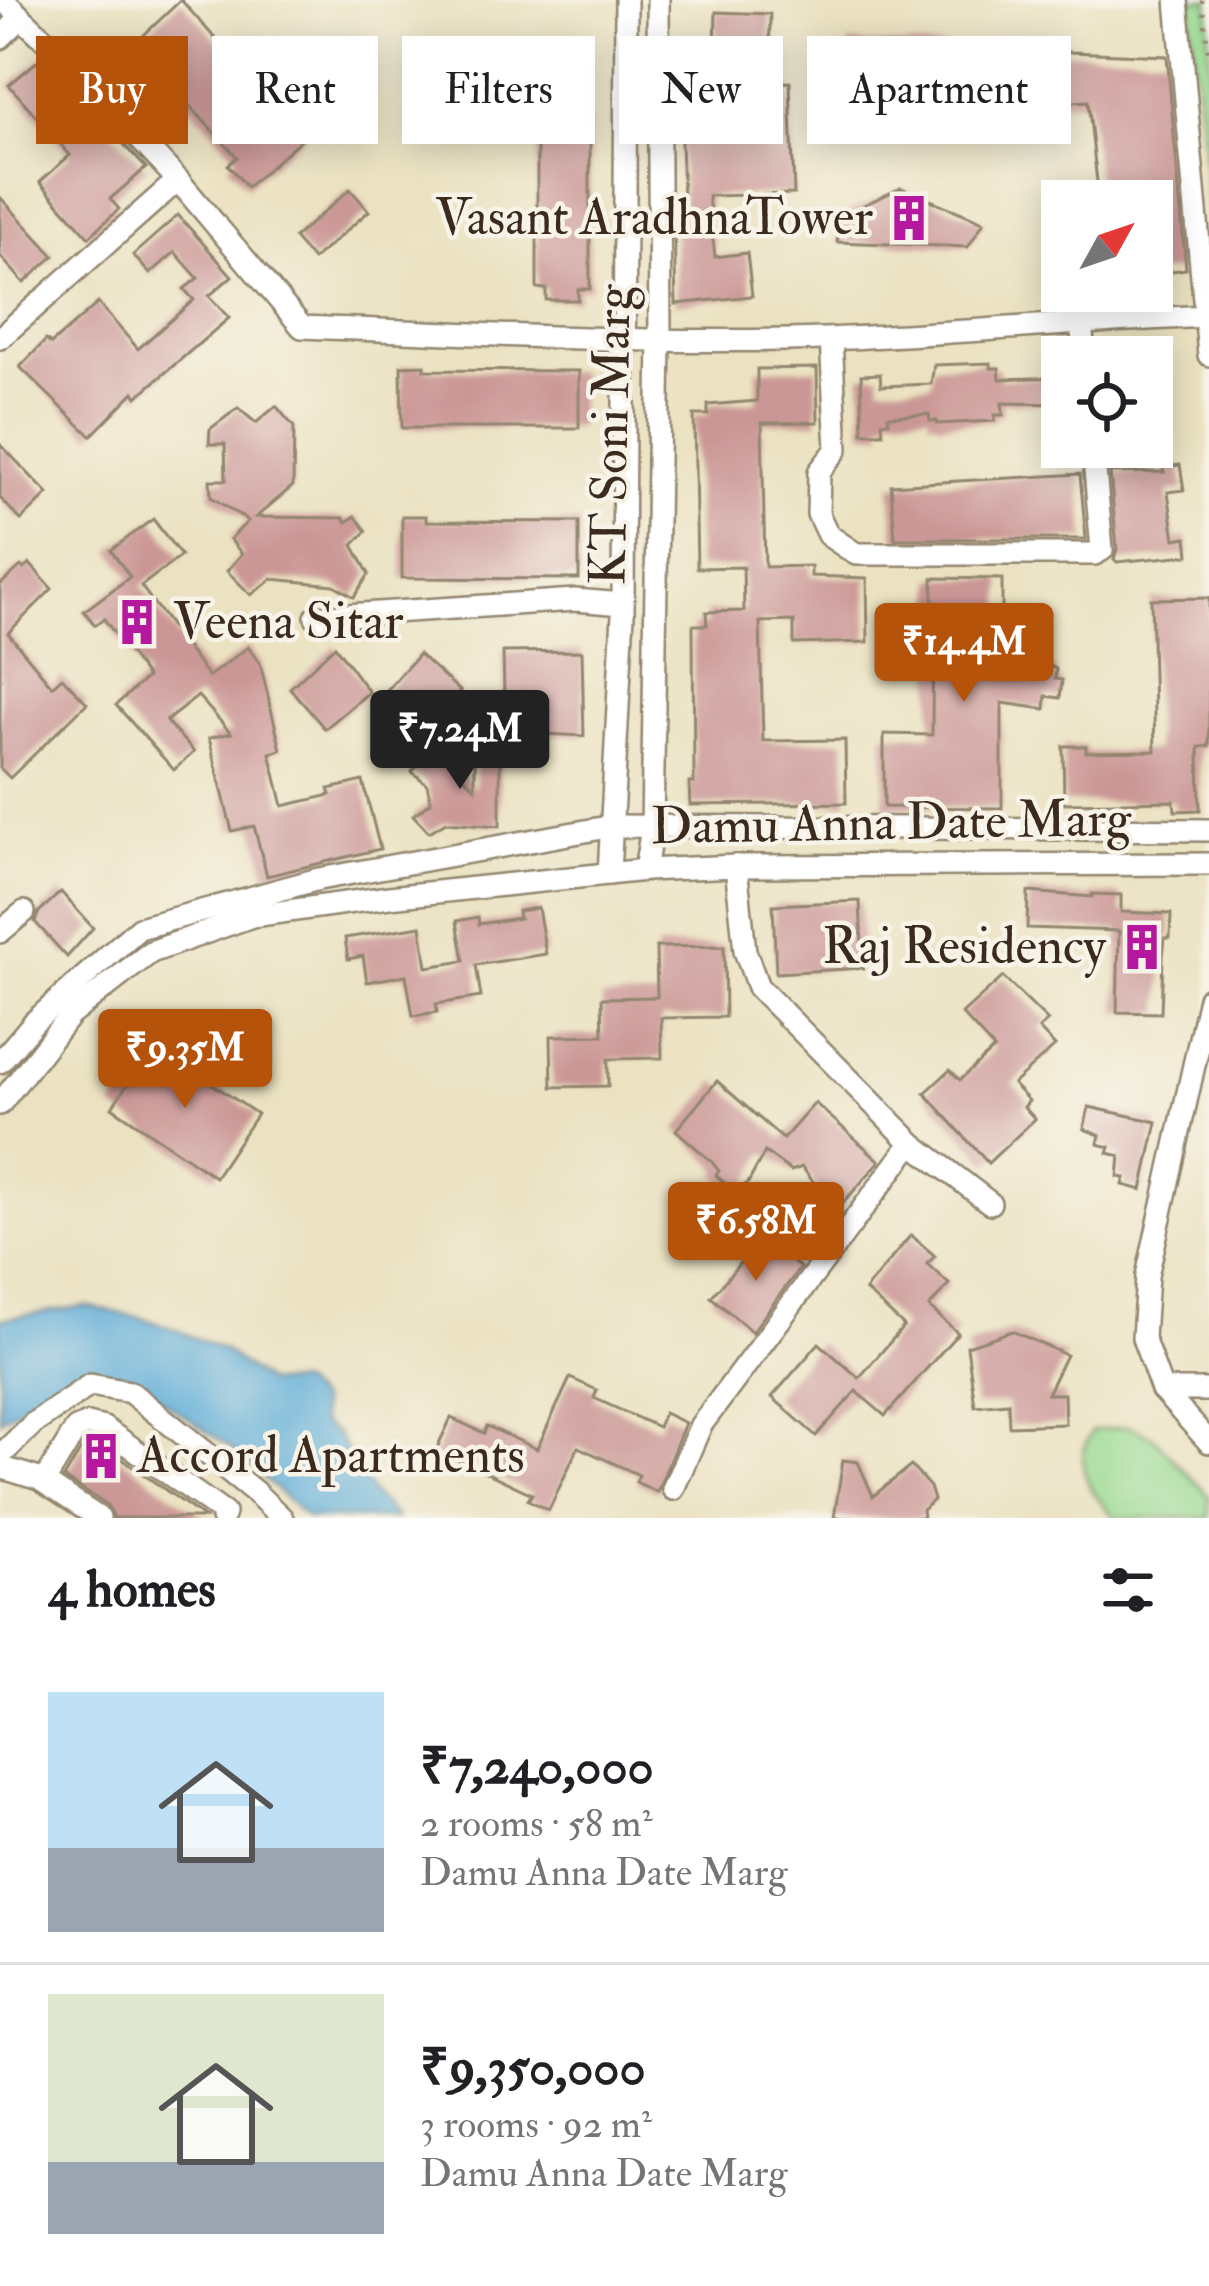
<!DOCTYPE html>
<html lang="en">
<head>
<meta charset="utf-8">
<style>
	:root { --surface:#fff; --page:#f2f2f2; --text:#202124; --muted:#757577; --line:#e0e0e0; --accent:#b45309 }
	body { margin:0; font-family:"IM FELL Double Pica",serif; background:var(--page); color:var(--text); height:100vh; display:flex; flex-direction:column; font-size:45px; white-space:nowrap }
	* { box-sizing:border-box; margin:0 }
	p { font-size:39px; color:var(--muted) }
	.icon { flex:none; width:66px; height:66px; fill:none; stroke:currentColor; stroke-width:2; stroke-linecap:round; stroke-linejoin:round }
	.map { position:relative; height:1518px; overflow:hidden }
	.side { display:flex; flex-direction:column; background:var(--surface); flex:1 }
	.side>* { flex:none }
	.top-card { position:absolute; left:36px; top:36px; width:1137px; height:108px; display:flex; gap:24px }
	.needle { width:78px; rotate:50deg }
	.buttons { position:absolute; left:1041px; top:180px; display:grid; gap:24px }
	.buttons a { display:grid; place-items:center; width:132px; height:132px; border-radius:0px; background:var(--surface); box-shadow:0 6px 30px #0003; font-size:60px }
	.price { position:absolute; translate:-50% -102px; padding:0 27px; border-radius:12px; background:var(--accent); color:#fff; font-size:39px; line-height:78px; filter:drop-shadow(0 3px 6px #0008) }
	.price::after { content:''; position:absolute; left:50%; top:72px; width:36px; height:27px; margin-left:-18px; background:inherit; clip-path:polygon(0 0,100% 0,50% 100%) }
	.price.active { background:#222; color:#fff }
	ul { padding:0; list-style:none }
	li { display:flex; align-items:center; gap:36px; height:300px; padding:0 48px }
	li+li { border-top:3px solid var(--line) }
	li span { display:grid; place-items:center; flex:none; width:336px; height:240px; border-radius:0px; color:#555 }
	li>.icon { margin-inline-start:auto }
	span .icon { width:144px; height:144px; fill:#fffc; stroke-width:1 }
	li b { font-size:51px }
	h2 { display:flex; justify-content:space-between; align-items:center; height:144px; padding:0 48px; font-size:51px }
	.pill { padding:0 42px; border-radius:0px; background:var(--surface); box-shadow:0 6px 30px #0003; font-size:42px; line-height:108px }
	.pill.active { background:var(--accent); color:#fff }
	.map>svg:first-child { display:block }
</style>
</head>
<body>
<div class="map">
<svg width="1209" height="1518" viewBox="0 0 1209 1518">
	<rect width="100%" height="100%" fill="#f7f3e8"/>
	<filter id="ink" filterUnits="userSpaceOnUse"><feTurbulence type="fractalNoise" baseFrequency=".00833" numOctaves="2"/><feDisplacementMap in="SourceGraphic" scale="24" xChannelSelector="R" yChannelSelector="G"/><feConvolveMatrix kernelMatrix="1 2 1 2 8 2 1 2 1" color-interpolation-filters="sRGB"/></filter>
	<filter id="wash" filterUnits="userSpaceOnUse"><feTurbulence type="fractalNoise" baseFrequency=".004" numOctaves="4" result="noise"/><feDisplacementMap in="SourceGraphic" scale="48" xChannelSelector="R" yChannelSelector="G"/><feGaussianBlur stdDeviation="2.7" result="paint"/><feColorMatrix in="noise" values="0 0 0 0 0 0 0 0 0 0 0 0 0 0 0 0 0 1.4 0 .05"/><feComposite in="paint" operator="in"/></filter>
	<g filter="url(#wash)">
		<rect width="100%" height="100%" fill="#ebe2c1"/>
		<g fill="#97d990" stroke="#698257" stroke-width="3">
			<path d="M1189,0H1209V209Z"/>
			<path d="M1131,1426L1153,1437L1209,1496V1518H1116C1090,1493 1071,1466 1092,1431Z"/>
		</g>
		<path fill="#5eadd8" stroke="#4c6c7b" stroke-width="3" d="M86,1306L142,1318L177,1330L223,1350L267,1383H298L319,1401L321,1423L337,1435L372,1493L396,1518H307L228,1446L125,1374L72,1373L0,1420V1319Z"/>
		<g id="blocks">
			<g fill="#cb9796">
				<path d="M181,0L284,116L289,112L307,134L247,187L228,165L237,157L189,105L185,109L127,51Z"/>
				<path d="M716,12L770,14L769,83L790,82L794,194L708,196L715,257L747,253L752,296L676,304L674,228L684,227L679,86L714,85Z"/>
				<path d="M849,43L1167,56L1186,269L1152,274V201H1130L1129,189L1098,191L1088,101L1022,105L847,98Z"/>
				<path d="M42,57L94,118L97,116L146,168L110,199L119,209L89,237L40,182L70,155L9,85Z"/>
				<path d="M546,106H580V116H590V289H578V300H546V289L537,288V115H546Z"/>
				<path d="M901,188L984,222L968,247L837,242L842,215Z"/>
				<path d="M350,189L369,211L313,260L294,238Z"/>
				<path d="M0,197L54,256L24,283L0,256Z"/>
				<path d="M178,215L232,276L209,296L229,318L137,397L134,392L91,436L20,367L46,340L51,344L98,303L138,349L194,300L184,289L198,278L175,252L150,274L133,255Z"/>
				<path d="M991,363V368H999L1000,379L1062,377V404L1002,403L1003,415H995V421L937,424V421H930L929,414L888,416L889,422H882L883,433H863L861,375L880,374L881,386L931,384L934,365Z"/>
				<path d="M425,365V370L579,371V428H402L401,366Z"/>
				<path d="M817,368L818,422L762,423L765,567L811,566V576L867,578L868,642L794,644V621L760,622L763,741L845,740L846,803L690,805L689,783H694L693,625H707L706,612L744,611L743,567L697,568L694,415H708V405L757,401V369Z"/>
				<path d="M276,406L294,427L293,486L256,517L344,518L347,522L355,516L367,531L353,545L369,574L354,597L334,585L272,579L251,595L227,571L242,554L230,539L248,521L211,497L210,480H226L225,444H209L210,429L238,408L256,423Z"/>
				<path d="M0,444L48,494L21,520L0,498Z"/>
				<path d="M1180,465L1184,490L1168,492L1175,539L1187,537L1189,555L1117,562L1114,559L1117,549L1110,473L1164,472L1163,467Z"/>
				<path d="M1080,474L1086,539H895L891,485Z"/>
				<path d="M402,516H426V521L579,522V579L402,578Z"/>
				<path d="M153,519L181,556L141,586L208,677L248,647L260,663L281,750L270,753L283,806L331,795L329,789L363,781L380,849L267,876L254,826L232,831L209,738L231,733L198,696L166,721L194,752L174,770L116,705L147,677L104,619L95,625L84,611L130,577L111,550Z"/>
				<path d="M30,564L52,589L8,633L52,686L62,677L87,703L10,778L0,768V585L21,566L24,569Z"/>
				<path d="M933,578L1002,579V667L1031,671L1043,663L1056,669L1055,679L1062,680L1060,698L1046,696L1045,709L1002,703V808L884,807V734L932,735Z"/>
				<path d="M1209,598V746L1199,747L1200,810L1175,811L1174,801L1064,803L1063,746H1086V752L1155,751L1151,599Z"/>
				<path d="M335,646L369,692L325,729L290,688Z"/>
				<path d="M582,651L584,736L526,733V737H505L503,652Z"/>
				<path d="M419,654L460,691L421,734L381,697Z"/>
				<path d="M433,747L475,788V754L500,756V826L446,822L429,832L413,815L431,802L427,784L412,772Z"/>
				<path d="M61,892L93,928L67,957L35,922L39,912Z"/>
				<path d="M1028,892L1092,897V894L1121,895V912L1171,914L1170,938H1165L1163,957L1161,1013L1117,1012L1119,931L1027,928Z"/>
				<path d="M860,901L863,968L776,973L773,905Z"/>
				<path d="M538,908L546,954L476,965L481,997L436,1004L437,1012L413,1016L406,975L367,982L363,956L348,959L345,938L421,926L427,967L464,961L457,921L478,917L479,924L519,918L518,911Z"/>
				<path d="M724,946L725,1017L661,1018L662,1058L608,1059V1086L552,1087L551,1036L603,1035L602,998L657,997L656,947Z"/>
				<path d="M1003,977L1048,1021L1039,1029L1055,1046L1013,1084L1029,1101L1024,1107L1035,1119L988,1163L925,1093L950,1070L960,1080L994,1049L962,1014Z"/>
				<path d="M154,1045L257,1114L215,1177L112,1107Z"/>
				<path d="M717,1081L783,1139L815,1103L880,1161L837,1210L815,1191L818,1188L802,1167L791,1171L765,1152L748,1183L739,1188L727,1185L716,1175L719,1171L712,1162L676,1130Z"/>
				<path d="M1089,1107L1157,1122L1142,1190L1123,1185L1125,1178L1118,1177L1120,1156L1108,1153L1110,1147L1098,1144L1100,1135L1084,1129Z"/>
				<path d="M911,1235L935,1256L927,1264L949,1284L929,1307L958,1333L885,1416L856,1391L816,1436L772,1397L819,1343L859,1378L904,1326L865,1290Z"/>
				<path d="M763,1236L800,1268L752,1332L711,1297Z"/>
				<path d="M1012,1331L1066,1355L1047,1394H1064L1065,1424L1009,1426L1008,1403L975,1406L967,1346Z"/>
				<path d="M570,1378L597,1390L594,1398L658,1427L664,1413L685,1423L657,1492L636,1482L639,1475L578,1447L549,1510L528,1500L532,1494L460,1460L457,1467L433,1456L451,1418L484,1433L487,1426L537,1449Z"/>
				<path d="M86,1441L98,1442L205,1518H114L107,1505L64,1478Z"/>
				<path d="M843,1460L858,1462L873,1496L911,1466L930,1487L934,1500L922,1510L923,1518H834Z"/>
			</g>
		</g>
	</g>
	<g filter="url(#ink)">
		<use href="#blocks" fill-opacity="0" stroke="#938670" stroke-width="3"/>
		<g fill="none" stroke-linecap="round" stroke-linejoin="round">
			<defs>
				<g id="minor">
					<path d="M3,0L64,58L178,180L302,327C475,333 650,345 824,339C953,334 1081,321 1209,316"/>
					<path d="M1177,0L1209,355"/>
					<path d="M0,38L20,19"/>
					<path d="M1081,320L1084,357"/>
					<path d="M0,338L178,180"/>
					<path d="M831,339L837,449L819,472L818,514L828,535L856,554H1095L1102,550L1093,447"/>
					<path d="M316,617L575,600L623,604"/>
					<path d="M736,866L745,951L758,987L912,1143L990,1203"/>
					<path d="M645,870L652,828L660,340L658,0"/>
					<path d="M609,874L623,614L626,0"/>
					<path d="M0,932L24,912"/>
					<path d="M1209,998L1147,1276L1143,1338L1162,1390H1209"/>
					<path d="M0,1062L34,1022L139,928L319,879L613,826L1209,830"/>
					<path d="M0,1104L70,1015L151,952L252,916L389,897L645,870L736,866L1209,864"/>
					<path d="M1162,1390L1209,1442"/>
					<path d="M0,1456L34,1423L90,1385L130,1392L255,1492L282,1518"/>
					<path d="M0,1467L39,1479L99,1518"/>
					<path d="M44,1482L76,1429L87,1424L104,1428L224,1513L222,1518"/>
					<path d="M673,1489L701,1425L912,1143"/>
				</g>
			</defs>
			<use href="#minor" stroke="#938670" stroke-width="26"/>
			<path stroke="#938670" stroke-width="4.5" stroke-dasharray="3 9" stroke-linecap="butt" d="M1202,0L1209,58"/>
			<use href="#minor" stroke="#fff" stroke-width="21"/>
		</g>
	</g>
	<defs>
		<symbol id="building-bare" viewBox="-9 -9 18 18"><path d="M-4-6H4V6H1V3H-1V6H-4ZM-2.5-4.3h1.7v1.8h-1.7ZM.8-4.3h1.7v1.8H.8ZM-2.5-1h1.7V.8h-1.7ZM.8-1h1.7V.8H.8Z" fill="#b5179e" stroke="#f7f3e8" stroke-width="2.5" paint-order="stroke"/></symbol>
	</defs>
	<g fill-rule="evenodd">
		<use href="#building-bare" x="876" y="185" width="66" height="66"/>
		<use href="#building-bare" x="104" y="589" width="66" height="66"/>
		<use href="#building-bare" x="1109" y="914" width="66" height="66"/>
		<use href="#building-bare" x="68" y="1423" width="66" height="66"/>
	</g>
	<g text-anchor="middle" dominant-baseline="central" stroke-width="9" stroke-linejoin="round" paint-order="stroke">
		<g font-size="51" fill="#3b2a1e" stroke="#f7f3e8" text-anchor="end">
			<text x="873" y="218">Vasant AradhnaTower</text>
			<text x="173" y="622" text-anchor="start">Veena Sitar</text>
			<text x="1106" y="947">Raj Residency</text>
			<text x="137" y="1456" text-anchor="start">Accord Apartments</text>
		</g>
		<g font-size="51" fill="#3b2a1e" stroke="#f7f3e8">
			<text transform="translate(611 435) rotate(-89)">KT Soni Marg</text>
			<text transform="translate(891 823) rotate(-1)">Damu Anna Date Marg</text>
		</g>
	</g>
</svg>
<div class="buttons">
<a><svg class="needle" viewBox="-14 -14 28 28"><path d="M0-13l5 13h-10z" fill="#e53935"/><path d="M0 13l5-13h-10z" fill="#757577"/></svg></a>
<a><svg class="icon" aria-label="locate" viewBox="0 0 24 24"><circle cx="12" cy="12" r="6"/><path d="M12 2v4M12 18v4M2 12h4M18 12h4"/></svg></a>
</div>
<b class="price" style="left:964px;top:705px">₹14.4M</b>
<b class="price active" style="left:460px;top:792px">₹7.24M</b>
<b class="price" style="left:185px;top:1111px">₹9.35M</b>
<b class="price" style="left:756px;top:1284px">₹6.58M</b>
<div class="top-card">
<a class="pill active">Buy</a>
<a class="pill">Rent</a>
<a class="pill">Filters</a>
<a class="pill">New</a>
<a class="pill">Apartment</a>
</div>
</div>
<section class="side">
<h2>4 homes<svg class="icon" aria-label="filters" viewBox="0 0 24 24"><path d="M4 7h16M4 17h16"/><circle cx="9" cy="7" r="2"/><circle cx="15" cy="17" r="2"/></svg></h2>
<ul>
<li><span style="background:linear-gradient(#bfe0f5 65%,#9aa5b1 0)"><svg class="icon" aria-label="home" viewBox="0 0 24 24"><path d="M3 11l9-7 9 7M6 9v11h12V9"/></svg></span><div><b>₹7,240,000</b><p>2 rooms · 58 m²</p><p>Damu Anna Date Marg</p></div></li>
<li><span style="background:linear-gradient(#dfe7d0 70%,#9aa5b1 0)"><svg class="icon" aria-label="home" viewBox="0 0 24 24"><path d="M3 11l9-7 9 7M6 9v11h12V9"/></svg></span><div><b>₹9,350,000</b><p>3 rooms · 92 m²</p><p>Damu Anna Date Marg</p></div></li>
</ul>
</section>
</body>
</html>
